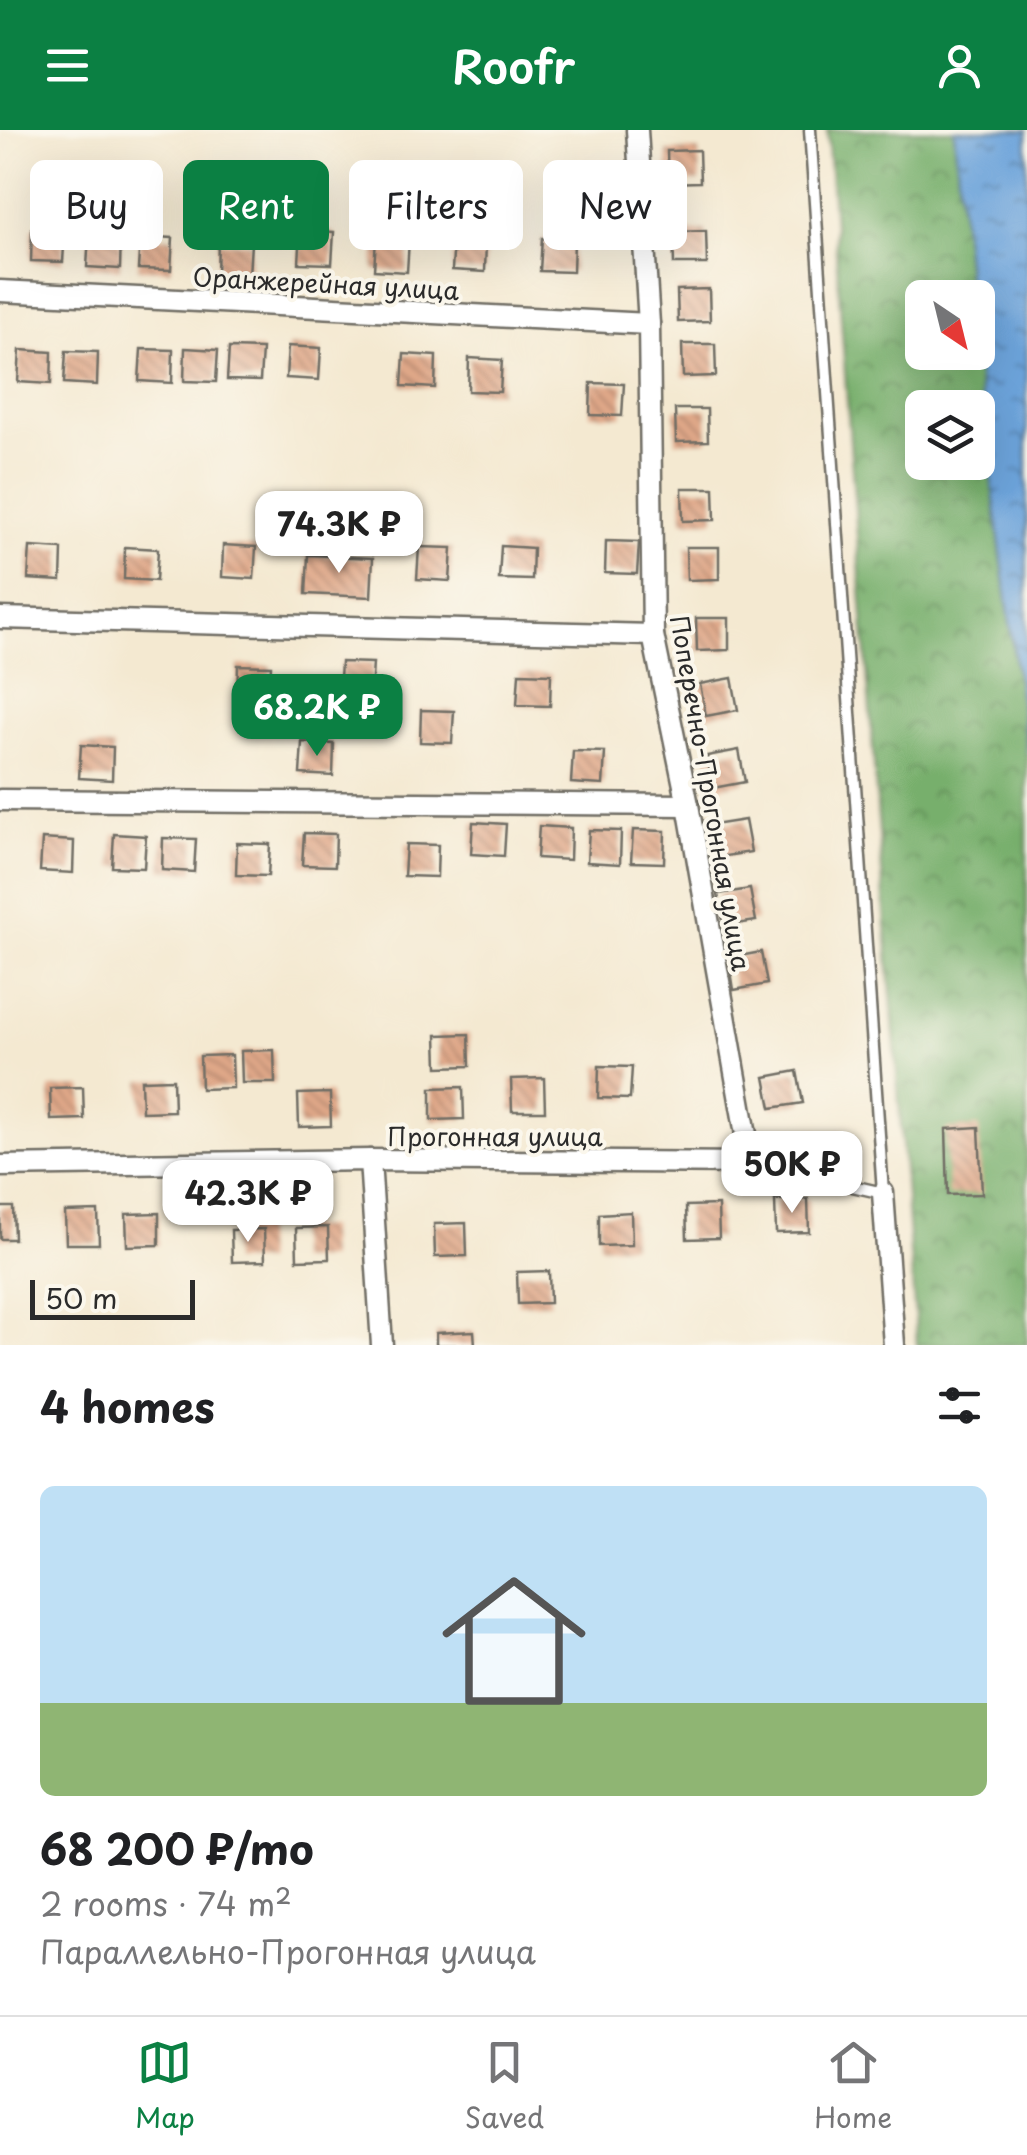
<!DOCTYPE html>
<html lang="en">
<head>
<meta charset="utf-8">
<style>
	:root { --surface:#fff; --page:#f2f2f2; --text:#202124; --muted:#757577; --line:#e0e0e0; --accent:#0b8043 }
	body { margin:0; font-family:"Playpen Sans",sans-serif; background:var(--page); color:var(--text); height:100vh; display:flex; flex-direction:column; font-size:38px; white-space:nowrap }
	* { box-sizing:border-box; margin:0 }
	p { font-size:32px; color:var(--muted) }
	.icon { flex:none; width:55px; height:55px; fill:none; stroke:currentColor; stroke-width:2; stroke-linecap:round; stroke-linejoin:round }
	.map { position:relative; height:1215px; overflow:hidden }
	.details { display:flex; flex-direction:column; background:var(--surface); flex:1 }
	.details>* { flex:none }
	.guide { position:absolute; left:30px; top:30px; width:968px; height:90px; display:flex; gap:20px }
	.needle { width:65px; rotate:145deg }
	.buttons { position:absolute; left:905px; top:150px; display:grid; gap:20px }
	.buttons a { display:grid; place-items:center; width:90px; height:90px; border-radius:15px; background:var(--surface); box-shadow:0 10px 40px #0002; font-size:50px }
	.scale { position:absolute; left:30px; bottom:25px; width:165px; box-sizing:border-box; padding-left:10px; border:5px solid #2b2b2b; border-top:0; font-size:28px; line-height:35px; white-space:nowrap; color:#2b2b2b; -webkit-text-stroke:8px #fbf7ec; paint-order:stroke }
	.price { position:absolute; translate:-50% -85px; padding:0 22px; border-radius:20px; background:#fff; color:#222; font-size:32px; line-height:65px; filter:drop-shadow(0 2px 5px #0008) }
	.price::after { content:''; position:absolute; left:50%; top:60px; width:30px; height:22px; margin-left:-15px; background:inherit; clip-path:polygon(0 0,100% 0,50% 100%) }
	.price.on { background:var(--accent); color:#fff }
	ul { padding:0; list-style:none }
	li { display:grid; align-content:center; gap:20px; height:530px; padding:0 40px }
	li span { display:grid; place-items:center; height:310px; border-radius:15px; color:#555 }
	li>.icon { margin-inline-start:auto }
	span .icon { width:180px; height:180px; fill:#fffc; stroke-width:1 }
	li b { font-size:42px }
	h2 { display:flex; justify-content:space-between; align-items:center; height:120px; padding:0 40px; font-size:42px }
	.pill { padding:0 35px; border-radius:15px; background:var(--surface); box-shadow:0 10px 40px #0002; font-size:35px; line-height:90px }
	.pill.on { background:var(--accent); color:#fff }
	header { display:flex; justify-content:space-between; align-items:center; height:130px; padding:0 40px; background:var(--accent); color:#fff; font-size:45px; font-weight:600 }
	.tab-bar { display:flex; justify-content:space-around; align-items:center; height:140px; border-top:2px solid var(--line); background:var(--surface); font-size:28px; color:var(--muted) }
	.tab-bar a { display:grid; justify-items:center; gap:5px }
	.tab-bar .on { color:var(--accent) }
	.map>svg:first-child { display:block }
</style>
</head>
<body>
<header><svg class="icon" aria-label="menu" viewBox="0 0 24 24"><path d="M4 6h16M4 12h16M4 18h16"/></svg>Roofr<svg class="icon" aria-label="person" viewBox="0 0 24 24"><circle cx="12" cy="8" r="4"/><path d="M4 21q1-7 8-7t8 7"/></svg></header>
<div class="map">
<svg width="1027" height="1215" viewBox="0 0 1027 1215">
	<defs>
		<pattern id="forest-crowns" width="20" height="18" patternUnits="userSpaceOnUse" patternTransform="scale(2.5)"><rect width="20" height="18" fill="#77af6c"/><path d="M2 6a3 3 0 1 1 6 0M12 15a3 3 0 1 1 6 0" fill="none" stroke="#628f59"/></pattern>
		<pattern id="water-ripples" width="26" height="14" patternUnits="userSpaceOnUse" patternTransform="scale(2.5)"><rect width="26" height="14" fill="#6ca3da"/><path d="M2 4q2-2 4 0t4 0M15 11q2-2 4 0t4 0" fill="none" stroke="#5985b1"/></pattern>
		<pattern id="building-back-hatch" width="6" height="6" patternUnits="userSpaceOnUse" patternTransform="scale(2.5)"><rect width="6" height="6" fill="#dfa788"/><path d="M-1 5l2 2M0 0l6 6M5-1l2 2" fill="none" stroke="#b5886f"/></pattern>
	</defs>
	<rect width="100%" height="100%" fill="#fbf7ec"/>
	<filter id="ink" filterUnits="userSpaceOnUse"><feTurbulence type="fractalNoise" baseFrequency=".01" numOctaves="2"/><feDisplacementMap in="SourceGraphic" scale="20" xChannelSelector="R" yChannelSelector="G"/><feConvolveMatrix kernelMatrix="1 2 1 2 8 2 1 2 1" color-interpolation-filters="sRGB"/></filter>
	<filter id="wash" filterUnits="userSpaceOnUse"><feTurbulence type="fractalNoise" baseFrequency=".0048" numOctaves="4" result="noise"/><feDisplacementMap in="SourceGraphic" scale="40" xChannelSelector="R" yChannelSelector="G"/><feGaussianBlur stdDeviation="2.25" result="paint"/><feColorMatrix in="noise" values="0 0 0 0 0 0 0 0 0 0 0 0 0 0 0 0 0 1.4 0 .05"/><feComposite in="paint" operator="in"/></filter>
	<g filter="url(#wash)">
		<rect width="100%" height="100%" fill="#f4e9d1"/>
		<path fill="url(#forest-crowns)" stroke="#516d4c" stroke-width="2.5" fill-rule="evenodd" d="M827,0H954L969,167L922,168V222L975,223L1027,624V1215H917ZM922,278H978V332H922Z"/>
		<path fill="url(#water-ripples)" stroke="#4c6782" stroke-width="2.5" d="M954,0H1027V624L975,223L978,168L969,167Z"/>
		<g id="blocks">
			<g fill="url(#building-back-hatch)">
				<path d="M699,20L700,52L668,53L667,21Z"/>
				<path d="M32,98L65,100L63,132L31,131Z"/>
				<path d="M301,100L334,102L332,134L299,133Z"/>
				<path d="M706,101L707,134H674L673,102Z"/>
				<path d="M89,105L121,106L120,139L87,137Z"/>
				<path d="M140,106L173,108L171,140L138,139Z"/>
				<path d="M376,108L409,110L407,142L374,140Z"/>
				<path d="M454,108L486,110L485,142L452,140Z"/>
				<path d="M542,108L574,110L573,142L540,141Z"/>
				<path d="M218,112L251,113L249,146L217,144Z"/>
				<path d="M709,159L710,191L678,192L677,160Z"/>
				<path d="M682,214H715L716,246L683,247Z"/>
				<path d="M288,216L321,218L319,250L286,248Z"/>
				<path d="M185,218L218,220L216,252L184,251Z"/>
				<path d="M229,218L262,219L260,251L227,250Z"/>
				<path d="M141,219L173,220L172,253L139,251Z"/>
				<path d="M20,220L52,222L51,254L18,252Z"/>
				<path d="M66,221L98,222L97,255L64,253Z"/>
				<path d="M404,224L436,226L435,258L402,256Z"/>
				<path d="M469,228L502,230L500,262L468,261Z"/>
				<path d="M591,253L624,254L622,286L590,285Z"/>
				<path d="M675,279H707L708,311L676,312Z"/>
				<path d="M682,358H714L715,390L683,391Z"/>
				<path d="M606,411L639,412L637,444L605,443Z"/>
				<path d="M223,415L256,417L254,449L222,447Z"/>
				<path d="M501,416L533,418L532,450L499,449Z"/>
				<path d="M30,417L62,419L61,451L28,449Z"/>
				<path d="M125,417L158,419L156,451L124,449Z"/>
				<path d="M419,417L452,418L450,451L417,449Z"/>
				<path d="M686,417H719V449L687,450Z"/>
				<path d="M308,425L373,428L371,467L306,464Z"/>
				<path d="M696,488H729V520L697,521Z"/>
				<path d="M341,532L373,533L371,565L339,564Z"/>
				<path d="M238,535L271,536L269,569L237,567Z"/>
				<path d="M519,543L551,544L550,576L517,575Z"/>
				<path d="M732,548L738,580L706,586L700,554Z"/>
				<path d="M421,580L454,581L452,613L420,612Z"/>
				<path d="M302,612L334,614L333,646L300,644Z"/>
				<path d="M81,615L113,617L112,650L79,648Z"/>
				<path d="M739,620L745,652L713,658L707,626Z"/>
				<path d="M573,621L605,622L603,655L571,653Z"/>
				<path d="M745,690L751,722L719,727L713,695Z"/>
				<path d="M473,692L506,694L504,726L471,724Z"/>
				<path d="M539,696L571,698L570,730L537,728Z"/>
				<path d="M589,700L621,701L620,734L587,732Z"/>
				<path d="M633,700L665,701L664,733L631,732Z"/>
				<path d="M304,703L336,704L335,736L302,735Z"/>
				<path d="M114,704L146,706L144,738L112,737Z"/>
				<path d="M163,708L196,709L194,742L162,740Z"/>
				<path d="M42,709L74,711L73,743L40,741Z"/>
				<path d="M237,713L270,714L268,746L236,745Z"/>
				<path d="M406,714L438,715L437,747L404,746Z"/>
				<path d="M750,759L756,791L724,796L718,764Z"/>
				<path d="M761,822L767,854L734,860L729,828Z"/>
				<path d="M469,904L470,936L438,937L437,905Z"/>
				<path d="M274,920L275,953H242L241,921Z"/>
				<path d="M232,925L233,958L201,959L200,926Z"/>
				<path d="M599,936L632,937L630,969L598,968Z"/>
				<path d="M797,941L803,973L771,978L765,947Z"/>
				<path d="M544,948L545,981H512L511,949Z"/>
				<path d="M173,949L174,981L142,982L141,950Z"/>
				<path d="M83,957L84,989L51,990L50,958Z"/>
				<path d="M463,957L464,989L431,990V958Z"/>
				<path d="M330,963L331,996L299,997L298,964Z"/>
				<path d="M979,997L982,1064L948,1065L946,999Z"/>
				<path d="M808,1069L809,1102L776,1103L775,1070Z"/>
				<path d="M718,1075L719,1108L687,1109L686,1076Z"/>
				<path d="M0,1077H13L14,1109H0Z"/>
				<path d="M98,1081L99,1114H66L65,1082Z"/>
				<path d="M631,1082L632,1115L599,1116V1084Z"/>
				<path d="M159,1083V1115L127,1116L126,1084Z"/>
				<path d="M466,1093L467,1126L435,1127L434,1094Z"/>
				<path d="M328,1097L329,1129L297,1130L296,1098Z"/>
				<path d="M264,1099L265,1131L232,1132L231,1100Z"/>
				<path d="M549,1141L550,1173L518,1174L517,1142Z"/>
				<path d="M474,1201L475,1215H436V1203Z"/>
			</g>
		</g>
	</g>
	<g filter="url(#ink)">
		<use href="#blocks" fill-opacity="0" stroke="#716e65" stroke-width="2.5"/>
		<g fill="none" stroke-linecap="round" stroke-linejoin="round">
			<defs>
				<path id="lane" d="M751,1033L883,1063L810,0"/>
				<g id="street">
					<path d="M0,161L649,194"/>
					<path d="M0,488L653,505"/>
					<path d="M0,670L688,675"/>
					<path d="M370,1030L382,1215"/>
					<path d="M0,1036L370,1030L751,1033L688,675L653,505L649,194L637,0"/>
					<path d="M883,1063L894,1215"/>
				</g>
			</defs>
			<use href="#lane" stroke="#716e65" stroke-width="15"/>
			<use href="#street" stroke="#716e65" stroke-width="25"/>
			<use href="#lane" stroke="#fff" stroke-width="10"/>
			<use href="#street" stroke="#fff" stroke-width="20"/>
		</g>
	</g>
	<g text-anchor="middle" dominant-baseline="central" stroke-width="8" stroke-linejoin="round" paint-order="stroke">
		<g font-size="25" fill="#2b2b2b" stroke="#fbf7ec">
			<text transform="translate(326 153) rotate(3)">Оранжерейная улица</text>
			<text transform="translate(711 663) rotate(80)">Поперечно-Прогонная улица</text>
			<text x="495" y="1006">Прогонная улица</text>
		</g>
	</g>
</svg>
<div class="buttons">
<a><svg class="needle" viewBox="-14 -14 28 28"><path d="M0-13l5 13h-10z" fill="#e53935"/><path d="M0 13l5-13h-10z" fill="#757577"/></svg></a>
<a><svg class="icon" aria-label="layers" viewBox="0 0 24 24"><path d="M12 4l9 5-9 5-9-5zM3 14l9 5 9-5"/></svg></a>
</div>
<div class="scale">50 m</div>
<b class="price" style="left:339px;top:446px">74.3K ₽</b>
<b class="price on" style="left:317px;top:629px">68.2K ₽</b>
<b class="price" style="left:792px;top:1086px">50K ₽</b>
<b class="price" style="left:248px;top:1115px">42.3K ₽</b>
<div class="guide">
<a class="pill">Buy</a>
<a class="pill on">Rent</a>
<a class="pill">Filters</a>
<a class="pill">New</a>
</div>
</div>
<section class="details">
<h2>4 homes<svg class="icon" aria-label="filters" viewBox="0 0 24 24"><path d="M4 7h16M4 17h16"/><circle cx="9" cy="7" r="2"/><circle cx="15" cy="17" r="2"/></svg></h2>
<ul>
<li><span style="background:linear-gradient(#bfe0f5 70%,#8fb573 0)"><svg class="icon" aria-label="home" viewBox="0 0 24 24"><path d="M3 11l9-7 9 7M6 9v11h12V9"/></svg></span><div><b>68 200 ₽/mo</b><p>2 rooms · 74 m²</p><p>Параллельно-Прогонная улица</p></div></li>
</ul>
</section>
<nav class="tab-bar">
<a class="on"><svg class="icon" aria-label="map" viewBox="0 0 24 24"><path d="M3 6l6-2 6 2 6-2v14l-6 2-6-2-6 2zM9 4v14M15 6v14"/></svg>Map</a>
<a><svg class="icon" aria-label="saved" viewBox="0 0 24 24"><path d="M7 4h10v16l-5-4-5 4z"/></svg>Saved</a>
<a><svg class="icon" aria-label="home" viewBox="0 0 24 24"><path d="M3 11l9-7 9 7M6 9v11h12V9"/></svg>Home</a>
</nav>
</body>
</html>
